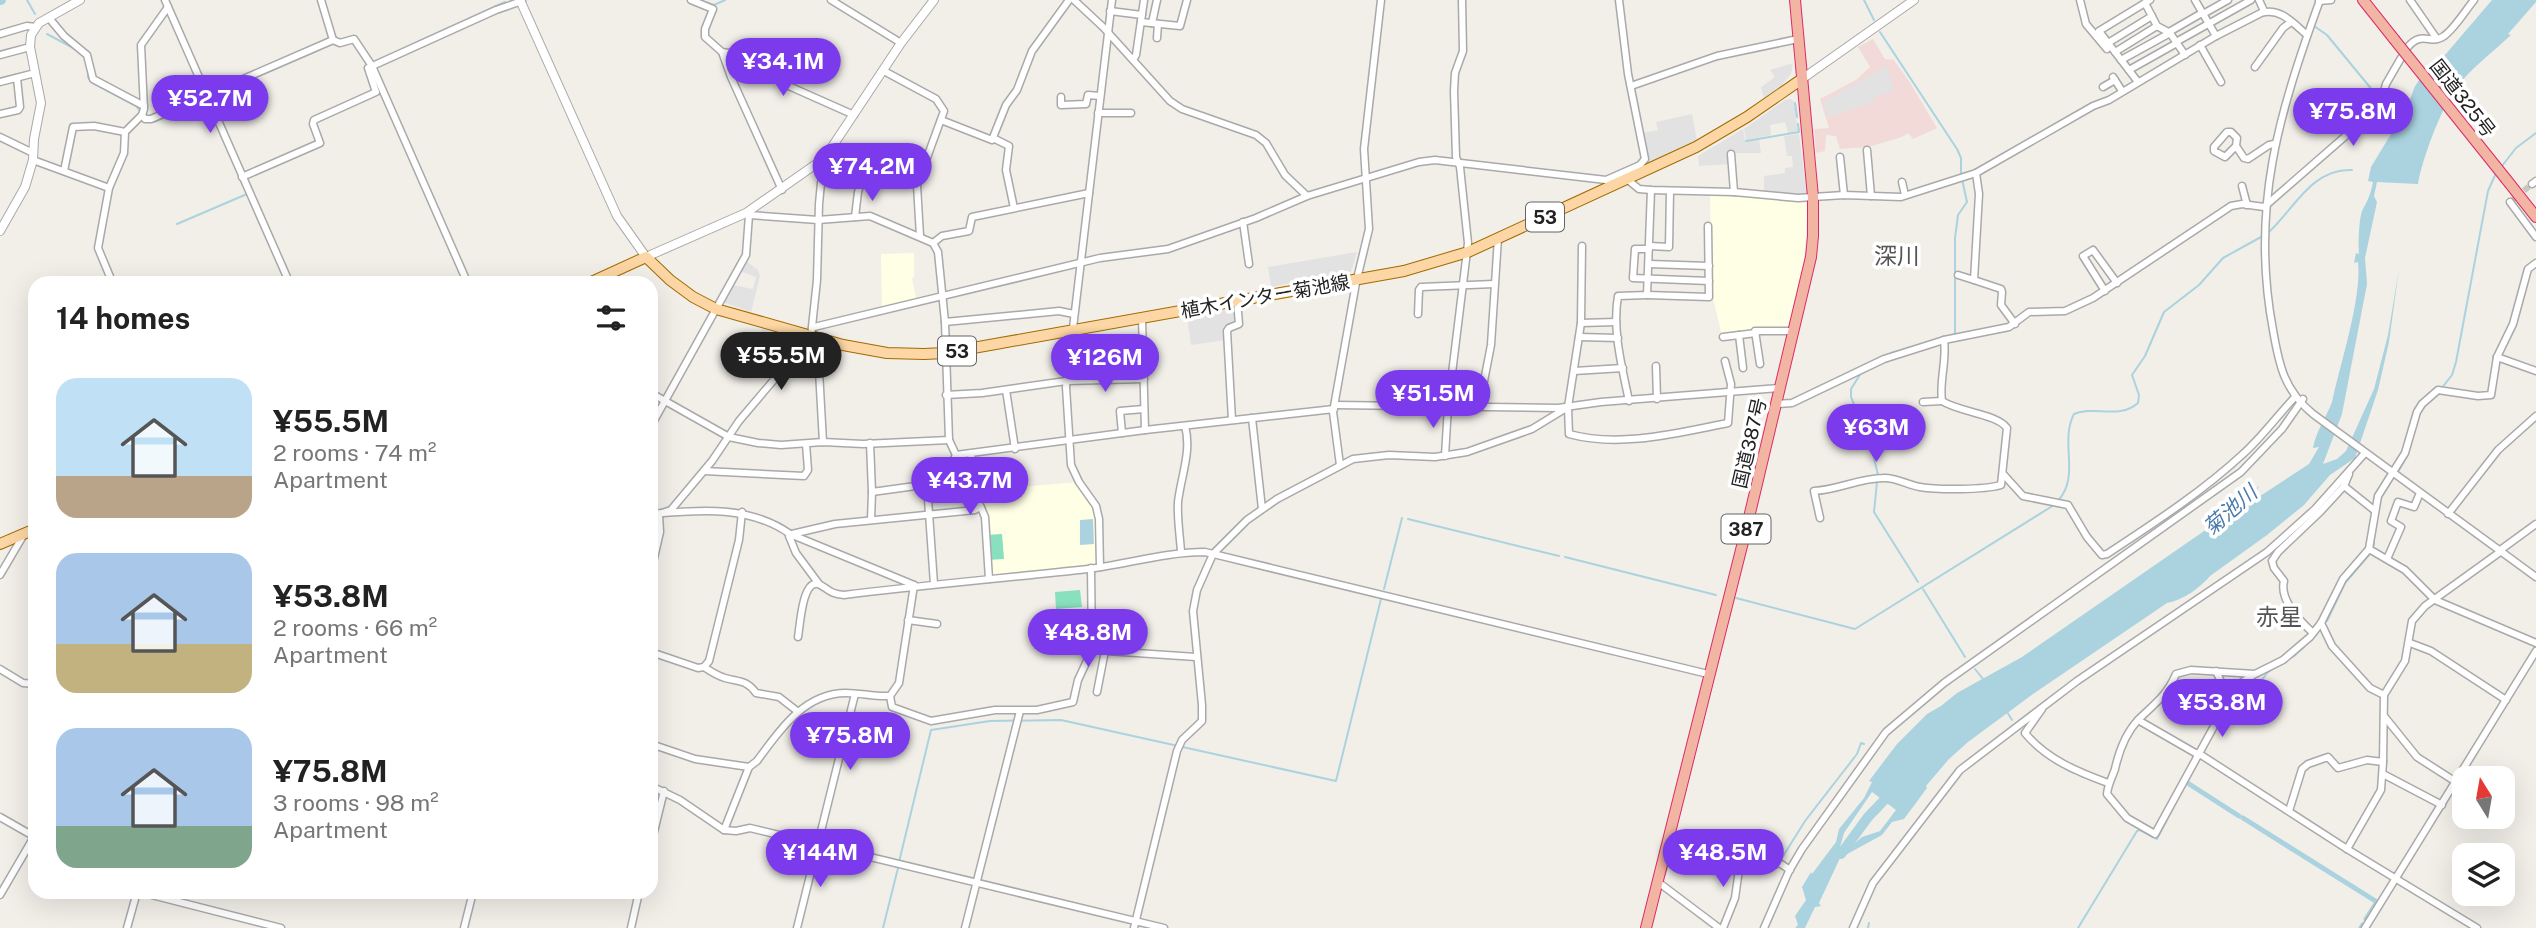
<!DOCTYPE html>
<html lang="en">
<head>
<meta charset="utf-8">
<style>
	:root { --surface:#fff; --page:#f2f2f2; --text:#222; --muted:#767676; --accent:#7c3aed }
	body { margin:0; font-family:"Public Sans","Noto Sans JP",sans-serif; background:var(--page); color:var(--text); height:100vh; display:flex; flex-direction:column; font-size:26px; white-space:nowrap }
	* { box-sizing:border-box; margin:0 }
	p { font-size:23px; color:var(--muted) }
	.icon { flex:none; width:38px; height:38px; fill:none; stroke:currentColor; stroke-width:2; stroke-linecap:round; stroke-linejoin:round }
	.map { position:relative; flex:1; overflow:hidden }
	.sheet { position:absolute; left:28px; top:276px; width:630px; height:623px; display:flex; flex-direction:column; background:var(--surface); border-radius:21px; box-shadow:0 7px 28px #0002 }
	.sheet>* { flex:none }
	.needle { width:46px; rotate:349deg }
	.buttons { position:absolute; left:2452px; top:766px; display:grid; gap:14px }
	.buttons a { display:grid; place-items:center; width:63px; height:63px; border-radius:14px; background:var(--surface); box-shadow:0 7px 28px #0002; font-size:35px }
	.price { position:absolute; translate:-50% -60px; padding:0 16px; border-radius:24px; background:var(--accent); color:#fff; font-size:23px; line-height:46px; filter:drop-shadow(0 2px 4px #0008) }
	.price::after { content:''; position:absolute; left:50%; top:42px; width:21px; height:16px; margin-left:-10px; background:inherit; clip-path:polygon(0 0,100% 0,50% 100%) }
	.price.active { background:#222; color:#fff }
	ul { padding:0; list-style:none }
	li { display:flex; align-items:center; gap:21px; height:175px; padding:0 28px }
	li span { display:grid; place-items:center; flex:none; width:196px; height:140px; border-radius:21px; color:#555 }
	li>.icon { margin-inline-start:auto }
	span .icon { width:84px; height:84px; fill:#fffc; stroke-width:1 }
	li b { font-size:30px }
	h2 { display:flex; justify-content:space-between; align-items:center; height:84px; padding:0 28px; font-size:30px }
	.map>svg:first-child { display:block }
</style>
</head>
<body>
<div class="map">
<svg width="2536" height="928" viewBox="0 0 2536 928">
	<rect width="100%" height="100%" fill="#f2efe9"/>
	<path fill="#f2dad9" d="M1873,39L1885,59L1891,60L1893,59L1909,81L1937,128L1913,139L1908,133L1902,137L1868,147L1840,149L1836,136L1826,135L1825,151L1816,153L1814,129L1829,128L1820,99L1856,80L1870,67L1858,47Z"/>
	<g fill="#ffffe5">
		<path d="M1710,194L1808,201L1804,260L1788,328L1758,329L1722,336L1712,293Z"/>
		<path d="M914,253V276L912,279L917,302L882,310L881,254Z"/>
		<path d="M1079,482L1096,506L1100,567L989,579L981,490Z"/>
	</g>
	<g fill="#88e0be">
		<path d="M1002,534L1004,559L987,560L985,535Z"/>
		<path d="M1080,590L1082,607L1056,609L1055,592Z"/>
	</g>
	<g fill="#e2e2e2">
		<path d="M1793,63L1791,74L1781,86L1764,99L1761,87L1775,77L1770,70Z"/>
		<path d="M1887,66L1894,91L1873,98L1874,102L1828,117L1823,102Z"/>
		<path d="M1791,99L1794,102L1798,131L1788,133L1785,122L1770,125L1771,135L1746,140L1744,129L1785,100Z"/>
		<path d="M1692,114L1697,141L1649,164L1643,133L1658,130L1656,122Z"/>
		<path d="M1743,129L1745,141L1759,139L1761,153H1730V164L1699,166L1698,156Z"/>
		<path d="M1799,134L1807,195L1764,193V176L1785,173V168L1793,167L1792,156H1787L1784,136Z"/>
		<path d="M1357,252L1351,272L1271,287L1268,267Z"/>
		<path d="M746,261L758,270L760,276L751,312L722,302L732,285L753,289L756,277L740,271Z"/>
		<path d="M1236,308L1238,322L1224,327L1226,340L1191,345L1187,317Z"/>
		<path d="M762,329L801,342L789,359L777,354L778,348L758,342Z"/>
	</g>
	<g fill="#aad3df" fill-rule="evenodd">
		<path d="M2492,0H2536V2L2508,34L2511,35C2493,52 2471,68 2456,88C2441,109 2422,159 2418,184L2377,182L2374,196L2377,202L2365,258L2367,284L2342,414L2323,464L2337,459L2346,451L2374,389L2388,335L2399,269L2389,342L2378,390L2355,458L2330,475L2304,505L2267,535L2210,576C2200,588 2183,600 2167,603L2033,694L1968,742L1949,759L1926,786L1927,788L1904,819L1892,822L1882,835L1840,858L1819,903L1821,906L1815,907L1805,928H1795L1798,925L1795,916L1806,900L1802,887L1811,872L1812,874L1836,842L1839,829L1864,798L1872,782L1869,781L1897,744L1927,714L1941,706L1957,693L2022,657L2207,529L2259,486L2251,502L2309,464L2319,447L2313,448C2316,431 2326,418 2332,402C2340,364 2362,298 2358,262L2354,263L2356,253L2359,254C2358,245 2359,215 2363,209C2368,200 2371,193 2373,182L2368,181L2371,167L2408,106L2414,88L2426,69L2439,62ZM1872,792L1896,810L1880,831L1862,837L1852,846L1845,844L1843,848L1840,847L1844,833Z"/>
		<path d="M1093,519L1094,544L1080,545V520Z"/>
	</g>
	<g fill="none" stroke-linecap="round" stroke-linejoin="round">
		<g stroke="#aad3df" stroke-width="2">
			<path d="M27,0L35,14"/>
			<path d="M700,0L714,5L725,0"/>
			<path d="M1864,0L1874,20"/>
			<path d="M2314,26L2327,35L2378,97"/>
			<path d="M1880,32L1957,149L1961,158V175"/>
			<path d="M47,34L77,50"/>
			<path d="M411,45L505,2"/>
			<path d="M88,71V77L91,82L136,106L140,111"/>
			<path d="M213,96L321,49"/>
			<path d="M1795,103L1797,117"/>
			<path d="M154,122L204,100"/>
			<path d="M1746,141L1799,132L1798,124"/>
			<path d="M2502,166L2516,148L2536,133"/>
			<path d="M177,224L247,194"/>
			<path d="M2269,232C2294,209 2312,168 2352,170"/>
			<path d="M1945,337L1955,334V238L1958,215L1967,202L1962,179"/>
			<path d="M1891,353L1916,346"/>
			<path d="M1861,373L1851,389V397L1872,450L1878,475"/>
			<path d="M2441,389L2452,375L2456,362L2488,191L2496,173"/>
			<path d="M2398,472L2407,456"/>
			<path d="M1877,482L1874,512L1918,582"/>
			<path d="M2058,501C2081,475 2059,443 2074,414C2094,405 2119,420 2138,403L2139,395L2132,375L2145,356L2164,312L2199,285L2223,258L2261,237"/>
			<path d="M1408,519L1559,556"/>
			<path d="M2374,545V539"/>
			<path d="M1565,557L1716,595"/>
			<path d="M1384,589L1402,518"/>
			<path d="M1923,589L1965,657"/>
			<path d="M1736,598L1855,629L2054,505"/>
			<path d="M2327,621L2345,583L2369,555"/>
			<path d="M1975,669L1983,679"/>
			<path d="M2229,705L2256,687L2268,672L2294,656L2304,647"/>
			<path d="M2007,712L2012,720"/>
			<path d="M2066,769L2074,773"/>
			<path d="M2081,776L2105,785"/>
			<path d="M1745,861L1777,868"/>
			<path d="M1780,861L1805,821L1857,754L1861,743L1864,744"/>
			<path d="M899,862L931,730L990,721L1061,720L1336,781L1381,599"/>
			<path d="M1665,875L1673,848L1677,845L1734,858"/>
			<path d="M883,928L898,868"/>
			<path d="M1868,928L1869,923"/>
			<path d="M2078,928L2137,831L2140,830L2157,839L2173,808"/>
		</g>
		<g stroke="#aad3df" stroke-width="5">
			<path d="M2186,782L2239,816"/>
			<path d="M2243,818L2377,902L2366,919"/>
			<path d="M2361,928L2363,925"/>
		</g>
		<g stroke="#aad3df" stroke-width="10">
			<path d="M0,0H1"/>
			<path d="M1841,854L1868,817L1891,793"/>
		</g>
		<path stroke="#c8c6c1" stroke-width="6" stroke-dasharray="6 3" stroke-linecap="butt" d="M2510,202L2532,184"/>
		<defs>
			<g id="minor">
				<path d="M165,0L290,284"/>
				<path d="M321,0L333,40"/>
				<path d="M691,0L713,9L705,29V37L722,52L735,54L791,87L854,115"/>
				<path d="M831,0L901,43"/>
				<path d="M1074,0L1103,27L1170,101L1182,109L1256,135L1266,143L1285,175L1307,196"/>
				<path d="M2080,0L2086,24L2107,49"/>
				<path d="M2195,0L2216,36"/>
				<path d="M2259,0L2264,11"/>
				<path d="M2320,0C2279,113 2250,208 2273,330C2279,365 2284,390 2313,414L2536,577"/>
				<path d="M2410,0L2437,39"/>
				<path d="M2319,1L2331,0"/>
				<path d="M2145,3L2157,26L2170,33L2185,55"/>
				<path d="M1110,11L1142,15"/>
				<path d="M2203,14L2228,0"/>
				<path d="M49,18L64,36L87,55L93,79L144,106"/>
				<path d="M1141,22L1180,26L1187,0"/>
				<path d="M1152,23L1157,0"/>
				<path d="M2169,32L2202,13"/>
				<path d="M0,34L27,26L36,27"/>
				<path d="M1157,38L1158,24"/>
				<path d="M2176,42L2251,0"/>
				<path d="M2108,43L2152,16"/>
				<path d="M2200,45L2221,82"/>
				<path d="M2407,48C2422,29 2431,46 2444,36C2455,28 2465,11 2474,0"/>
				<path d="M722,52L731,77L782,190"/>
				<path d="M2115,52L2157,26"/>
				<path d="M0,55L30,47"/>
				<path d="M1133,60L1136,55L1144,0"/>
				<path d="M2121,60L2170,33"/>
				<path d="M2255,67L2283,28L2291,22"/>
				<path d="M2129,70L2177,43"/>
				<path d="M884,71L936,99L944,111L917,185L920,236"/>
				<path d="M2113,77L2122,91"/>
				<path d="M0,82L35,73"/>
				<path d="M2138,82L2099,31L2150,0"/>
				<path d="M1631,86L1717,56L1798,39"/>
				<path d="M2103,87L2115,80"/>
				<path d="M1061,97V105L1086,104L1088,95L1100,96"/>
				<path d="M1098,113H1131"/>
				<path d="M0,114L18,110L20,107L17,78"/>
				<path d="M142,115L145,119H151L333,40L340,43L354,39L372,66L468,284"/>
				<path d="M941,120L992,140L1006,105L1017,90L1032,51L1069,0"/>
				<path d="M0,137L33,153"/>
				<path d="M993,138L1009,146L1006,170L1014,208"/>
				<path d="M2236,146L2225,157L2214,151V147L2227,132H2231L2237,138L2236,146L2244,158L2248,159L2269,145L2274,144"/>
				<path d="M1867,150L1871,196"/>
				<path d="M1731,154L1734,192"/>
				<path d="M827,157L856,167L895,174L917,184"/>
				<path d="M1840,157L1844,195"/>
				<path d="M33,160L109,188"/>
				<path d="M64,171L73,127L94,126L125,132"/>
				<path d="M1976,173L1979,194L1974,280L2001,289L2002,292L2001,305L2015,324"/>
				<path d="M242,177L320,143L313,124L314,120L376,92L368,68L496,10L522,1"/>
				<path d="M1628,180L1639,189L1651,190L1734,192L1798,198L1844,195L1901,197L1976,173L2093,106L2109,100L2216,36L2261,13C2280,7 2293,23 2307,35"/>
				<path d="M1902,182L1905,195"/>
				<path d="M2532,184L2536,181"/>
				<path d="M2242,186L2247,205"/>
				<path d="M2510,202L2536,237"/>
				<path d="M746,213L749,215L818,220L870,216L933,243L938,252L945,322L949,440L956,455"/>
				<path d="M855,217L858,192L864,172L861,168"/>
				<path d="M1243,222L1249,264"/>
				<path d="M933,243L942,236L969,231L972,217L1089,193"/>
				<path d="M1582,246L1581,323L1568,407L1569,434C1620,448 1677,433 1728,423L1731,384L1725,361"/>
				<path d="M1649,246L1669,247L1670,191"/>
				<path d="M1649,249H1635L1633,278L1709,281"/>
				<path d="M1649,264L1709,266"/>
				<path d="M1958,275L1974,280"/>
				<path d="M113,284L98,248L109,188L124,153L125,132L142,115L144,109L141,45L168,7"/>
				<path d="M2105,291L2083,256L2093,250L2117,283"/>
				<path d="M1647,295L1709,297L1708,226"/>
				<path d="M1418,314L1419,290L1421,287L1494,284"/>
				<path d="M1142,318L1145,430"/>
				<path d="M945,322L1059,311L1074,314"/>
				<path d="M1581,323L1616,322"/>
				<path d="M814,327L1100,258L1168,249L1256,218L1307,196L1419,162L1435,160L1606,180L1640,165L1645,159L1628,74L1619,0"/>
				<path d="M1739,335L1743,368"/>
				<path d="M1579,337L1618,338"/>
				<path d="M1723,337L1756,333"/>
				<path d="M804,348L818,353L823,442"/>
				<path d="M2497,357L2536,371"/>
				<path d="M1760,364L1755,331H1794"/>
				<path d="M1656,366L1657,399"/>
				<path d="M1574,371L1623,368"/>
				<path d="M1006,390L1015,449"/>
				<path d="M651,393L729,437L758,443L781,445L823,442L863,444L949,440"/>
				<path d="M946,395L982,393L1066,381L1144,379"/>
				<path d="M1629,401C1622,367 1612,330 1618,296L1647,295L1651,190"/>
				<path d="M1923,402L1942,401"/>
				<path d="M1776,404L1792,403L1884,359L1944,340L2009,327L2029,312L2065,311L2093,298L2231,206L2242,204L2264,207L2380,106L2386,84L2401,58"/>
				<path d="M1335,405L1558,408L1601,402L1779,388"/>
				<path d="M1479,407L1491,345L1498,238"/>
				<path d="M1252,418L1262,509"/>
				<path d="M1232,420L1227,331L1229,328L1239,324L1237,301"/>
				<path d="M651,426L746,255L749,215"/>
				<path d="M1122,433L1120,411L1144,409"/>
				<path d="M870,443L872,492L930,484L951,465L956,455"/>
				<path d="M971,454L977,498L985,517L989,579"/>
				<path d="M956,455L1145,430L1334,409"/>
				<path d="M1445,456L1448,406L1468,243L1460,167L1456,157L1454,91L1455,73L1463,51L1462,0"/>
				<path d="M1340,465L1333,412L1356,283L1369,229L1364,149L1381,0"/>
				<path d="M704,471L804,476L808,470L806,444"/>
				<path d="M2349,474L2344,486L2374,510"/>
				<path d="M2004,475L2023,496L2068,505L2087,537L2102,555L2107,554C2154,523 2202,492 2243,454C2262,437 2277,416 2295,397"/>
				<path d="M927,485L934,584"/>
				<path d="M651,514C699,510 749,505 790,534L914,585"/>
				<path d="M659,514L671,510L712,461L739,421L811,336L817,280L819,204L821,183L828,153"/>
				<path d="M2448,514L2498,450L2536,416"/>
				<path d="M1820,518L1814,491C1838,490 1860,478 1883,478C1896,477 1907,485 1920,487C1938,490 1983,490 2001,485L2007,428C1997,414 1959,412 1942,401C1939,381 1947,361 1944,340"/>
				<path d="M871,520L872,492"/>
				<path d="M790,534L789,536L796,553L819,584"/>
				<path d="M792,534L835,524L975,510L980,507"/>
				<path d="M2369,549L2405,570L2435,600L2536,643"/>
				<path d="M2499,551L2536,524"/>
				<path d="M1181,552C1180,536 1177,518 1178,502C1181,476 1192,451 1185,426"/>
				<path d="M2387,559L2401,527L2391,521L2398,502L2414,507L2420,493"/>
				<path d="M1100,567L1099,519L1096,506L1079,482L1071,465L1066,387L1112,0"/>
				<path d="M651,571L660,532L659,514"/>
				<path d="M0,575L23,536"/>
				<path d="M908,620L937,624"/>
				<path d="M2321,623L2332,646L2370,688L2384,695"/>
				<path d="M2313,633C2300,621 2279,600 2284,581L2274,568L2272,561L2278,552L2321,511L2344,486"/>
				<path d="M798,637C800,627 802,580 818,584C827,587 828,594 844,595C925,585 1006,578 1088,569C1128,564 1165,552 1205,552L1708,674"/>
				<path d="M2410,643L2431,651L2506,700"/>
				<path d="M1092,650L1196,657"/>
				<path d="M651,652L698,668L704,667L709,661L739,540L742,512"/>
				<path d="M704,667C710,671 718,676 725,678C739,682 747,680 756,693L779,697L797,711"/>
				<path d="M0,669L23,683L35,684"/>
				<path d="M2216,671L2229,699"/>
				<path d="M2255,674L2236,686L2155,834L2127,818L2107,794C2108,784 2112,778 2115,769C2119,751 2125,734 2138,720C2154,704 2166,697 2176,674L2191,670L2255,674L2283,660L2310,637L2321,623L2343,579L2369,549L2378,496L2405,453L2417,412L2422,404L2438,390L2478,396L2491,395L2497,357L2513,324L2528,269L2536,263"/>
				<path d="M1097,692L1105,651"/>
				<path d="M890,696L892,707L931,721L995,710H1037L1073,702L1078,680L1092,650L1091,568"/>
				<path d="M2042,709L2025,733C2046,759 2078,772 2108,783"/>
				<path d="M2384,716L2417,757L2456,782"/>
				<path d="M2138,720L2197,754"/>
				<path d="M651,744L695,759L749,767"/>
				<path d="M2198,753L2347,849L2477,928"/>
				<path d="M2383,774L2442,805"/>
				<path d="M651,786L680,800L724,830L736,831L750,828L1164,928"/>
				<path d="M2289,811L2302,769L2308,764L2328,757L2338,768L2367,760L2383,762"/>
				<path d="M0,817L35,837"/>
				<path d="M724,830L749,767L757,761C779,731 804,693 846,693C861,693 875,697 890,696L899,683L914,585"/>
				<path d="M1669,837L1781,864L1790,870"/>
				<path d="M651,844L664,791"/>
				<path d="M2347,849L2381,790L2383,762L2384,695L2405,661L2412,621L2425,606L2500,552"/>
				<path d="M1658,882L1719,928"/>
				<path d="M140,892L281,928"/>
				<path d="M0,895L35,835"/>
				<path d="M127,928L137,892"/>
				<path d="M464,928L473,892"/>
				<path d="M631,928L639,892"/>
				<path d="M797,928L855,694"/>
				<path d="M965,928L1020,711"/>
				<path d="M1134,928L1177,751L1182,740L1202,721V705L1193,611L1197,590L1213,554L1247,520L1277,499L1353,459L1389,455L1435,457L1467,452L1532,429L1568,407"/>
				<path d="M1723,928L1735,898L1741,855"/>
				<path d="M1764,928L1789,871L1802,849L1886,732L1944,683L2241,472L2282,429L2303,399"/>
				<path d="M1853,928L1873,883L1960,770L2077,681L2267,552L2315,509L2365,453"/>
				<path d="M2365,928L2536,651"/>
			</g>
			<g id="tertiary">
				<path d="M520,0L617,216L646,257L746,213L819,162L828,153L901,43L934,0"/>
				<path d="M1802,79L1914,0"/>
				<path d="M0,231L25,187L33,160L34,139L41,103L30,47L31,35L39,23L80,0"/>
			</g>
			<g id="primary">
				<path d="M587,284L646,257L670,280L693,297L716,309L843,345L887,353L924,354L945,353L1001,343L1404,271L1468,252L1696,147L1747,117L1802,79"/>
				<path d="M0,544L35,529"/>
			</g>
			<g id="trunk">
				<path d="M2363,0L2394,39"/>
				<path d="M2506,179L2536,217"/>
				<path d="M1646,928L1746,530L1811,257L1813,236V197L1795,0"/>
			</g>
		</defs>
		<use href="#minor" stroke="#a9a9a9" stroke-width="9"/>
		<use href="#tertiary" stroke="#a9a9a9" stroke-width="10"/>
		<use href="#primary" stroke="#a06b00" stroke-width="12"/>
		<use href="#trunk" stroke="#dc2a67" stroke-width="12"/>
		<use href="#minor" stroke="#fff" stroke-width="6"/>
		<use href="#tertiary" stroke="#fff" stroke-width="8"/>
		<use href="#primary" stroke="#fcd6a4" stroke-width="10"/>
		<use href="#trunk" stroke="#f2b4a3" stroke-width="10"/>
		<defs>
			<path id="trunk-bridge" d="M2394,39L2506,179"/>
		</defs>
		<use href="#trunk-bridge" stroke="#dc2a67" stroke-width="12" stroke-linecap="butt"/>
		<use href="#trunk-bridge" stroke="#f2b4a3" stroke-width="10"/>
	</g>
	<g text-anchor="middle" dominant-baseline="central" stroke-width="7" stroke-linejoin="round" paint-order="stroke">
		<g fill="#fff" stroke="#646464" stroke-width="2">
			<rect x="1526" y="202.5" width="38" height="29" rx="5"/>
			<rect x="938" y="336.5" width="38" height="29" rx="5"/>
			<rect x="1721.5" y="514.5" width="49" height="29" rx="5"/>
		</g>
		<g font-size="18" font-weight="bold" fill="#222">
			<text x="1545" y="217">53</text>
			<text x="957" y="351">53</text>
			<text x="1746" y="529">387</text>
		</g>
		<g font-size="19" fill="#222" stroke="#fff">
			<text transform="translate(2463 98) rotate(52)">国道325号</text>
			<text transform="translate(1265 296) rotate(-10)">植木インター菊池線</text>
			<text transform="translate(1749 443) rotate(-77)">国道387号</text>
		</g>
		<g font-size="21" font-style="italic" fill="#4a7aab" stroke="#fff">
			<text transform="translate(2230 510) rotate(-41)">菊池川</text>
		</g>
		<g font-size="23" fill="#555" stroke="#fff">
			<text x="1897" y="255">深川</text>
			<text x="2279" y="616">赤星</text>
		</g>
	</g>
</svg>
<div class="buttons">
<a><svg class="needle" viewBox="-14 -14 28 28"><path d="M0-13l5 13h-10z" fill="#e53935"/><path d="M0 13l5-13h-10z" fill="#767676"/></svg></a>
<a><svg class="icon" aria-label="layers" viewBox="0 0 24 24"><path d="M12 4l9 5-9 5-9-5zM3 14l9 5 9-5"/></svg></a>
</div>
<b class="price" style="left:783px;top:98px">¥34.1M</b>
<b class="price" style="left:210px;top:135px">¥52.7M</b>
<b class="price" style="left:2353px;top:148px">¥75.8M</b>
<b class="price" style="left:872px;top:203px">¥74.2M</b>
<b class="price active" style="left:781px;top:392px">¥55.5M</b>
<b class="price" style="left:1105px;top:394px">¥126M</b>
<b class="price" style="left:1433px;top:430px">¥51.5M</b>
<b class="price" style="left:1876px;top:464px">¥63M</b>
<b class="price" style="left:970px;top:517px">¥43.7M</b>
<b class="price" style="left:1088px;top:669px">¥48.8M</b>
<b class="price" style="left:2222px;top:739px">¥53.8M</b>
<b class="price" style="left:850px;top:772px">¥75.8M</b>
<b class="price" style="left:820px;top:889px">¥144M</b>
<b class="price" style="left:1723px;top:889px">¥48.5M</b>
<section class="sheet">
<h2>14 homes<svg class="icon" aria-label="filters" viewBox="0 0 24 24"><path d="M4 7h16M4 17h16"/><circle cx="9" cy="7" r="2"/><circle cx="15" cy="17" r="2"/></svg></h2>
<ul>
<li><span style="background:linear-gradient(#bfe0f5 70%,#b9a48a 0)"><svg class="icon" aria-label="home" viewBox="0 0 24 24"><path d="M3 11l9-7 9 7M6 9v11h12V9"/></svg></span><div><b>¥55.5M</b><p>2 rooms · 74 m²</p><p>Apartment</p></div></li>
<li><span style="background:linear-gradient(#a9c7e8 65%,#c2b280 0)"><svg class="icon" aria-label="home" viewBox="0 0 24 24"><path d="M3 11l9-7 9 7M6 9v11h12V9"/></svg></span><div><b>¥53.8M</b><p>2 rooms · 66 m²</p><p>Apartment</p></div></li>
<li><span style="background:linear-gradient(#a9c7e8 70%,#7fa58c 0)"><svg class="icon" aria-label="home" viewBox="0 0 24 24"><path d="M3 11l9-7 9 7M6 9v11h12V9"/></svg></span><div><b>¥75.8M</b><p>3 rooms · 98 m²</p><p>Apartment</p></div></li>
</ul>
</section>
</div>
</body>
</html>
